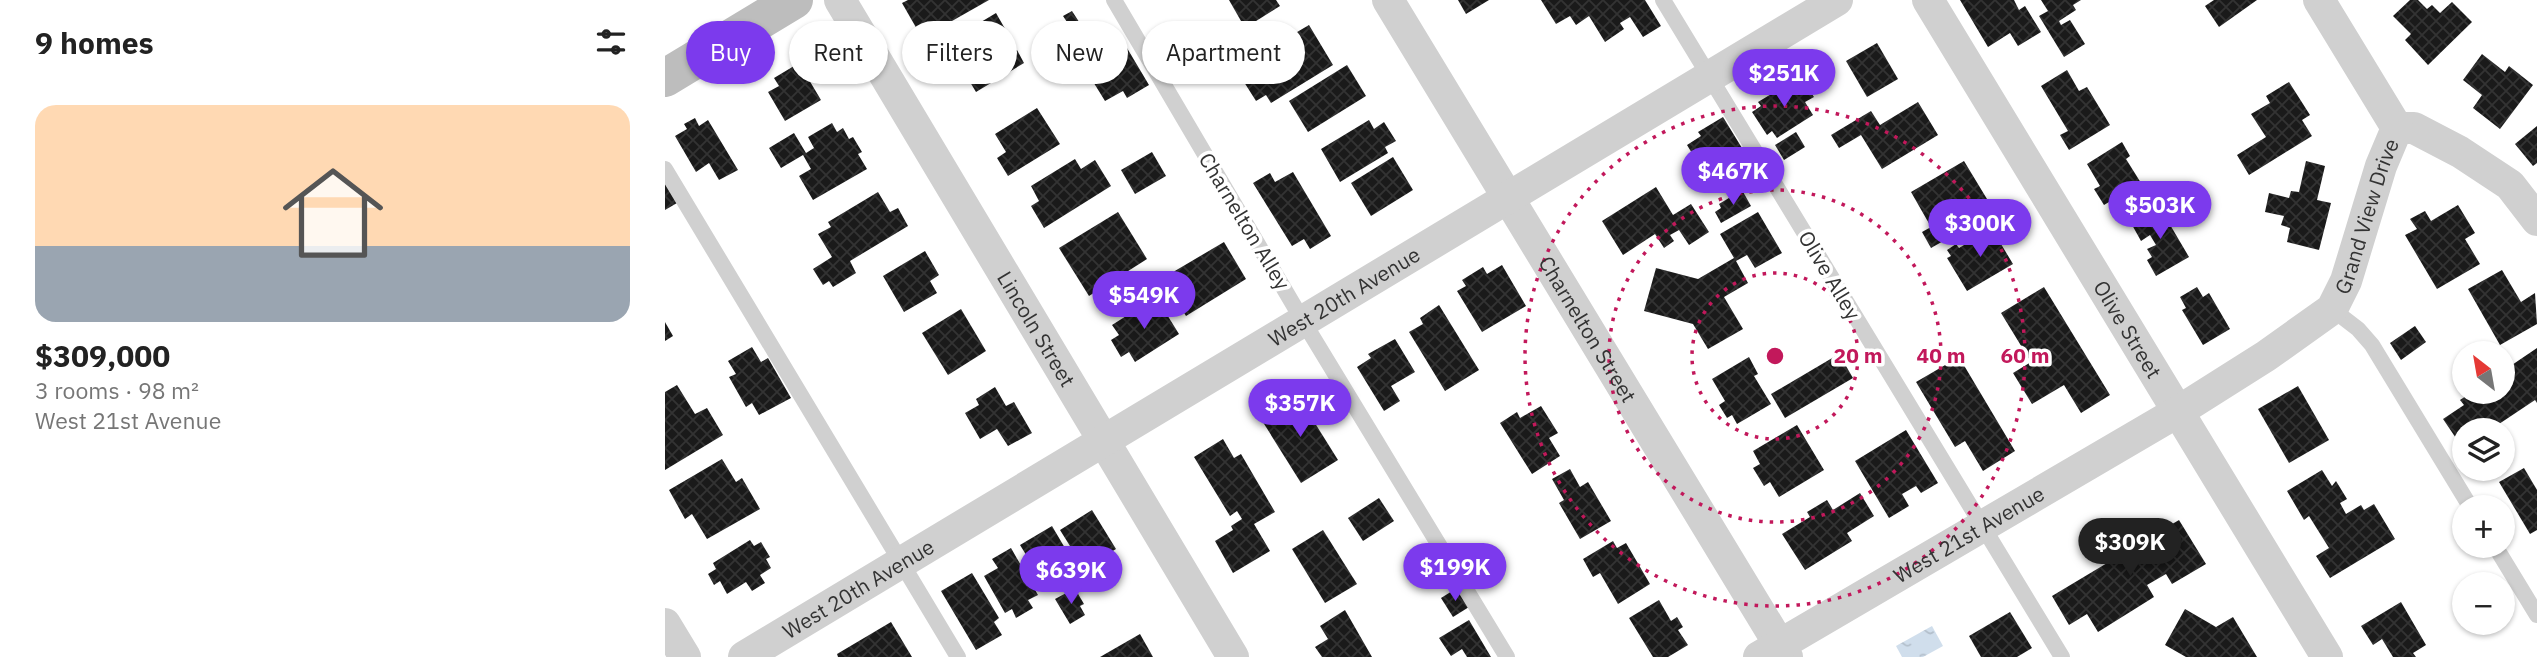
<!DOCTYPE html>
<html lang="en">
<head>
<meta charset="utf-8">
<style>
	:root { --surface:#fff; --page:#f2f2f2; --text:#222; --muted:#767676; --accent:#7c3aed }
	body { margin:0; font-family:"IBM Plex Sans",sans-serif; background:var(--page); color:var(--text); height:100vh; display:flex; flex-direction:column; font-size:26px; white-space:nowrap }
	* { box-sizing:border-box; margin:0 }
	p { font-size:23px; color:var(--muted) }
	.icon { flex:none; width:38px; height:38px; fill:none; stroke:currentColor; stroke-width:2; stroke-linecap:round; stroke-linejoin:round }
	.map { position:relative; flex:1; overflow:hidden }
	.details { display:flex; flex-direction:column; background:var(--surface); width:665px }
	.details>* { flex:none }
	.top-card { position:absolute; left:21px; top:21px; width:665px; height:63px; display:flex; gap:14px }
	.needle { width:46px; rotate:329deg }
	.buttons { position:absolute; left:1787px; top:341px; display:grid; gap:14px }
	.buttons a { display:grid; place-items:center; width:63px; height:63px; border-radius:50%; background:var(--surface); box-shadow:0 2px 5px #0004; font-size:35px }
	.price { position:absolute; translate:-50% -60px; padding:0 16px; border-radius:24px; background:var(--accent); color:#fff; font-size:23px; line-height:46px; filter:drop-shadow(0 2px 4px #0008) }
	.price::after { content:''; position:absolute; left:50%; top:42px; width:21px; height:16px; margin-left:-10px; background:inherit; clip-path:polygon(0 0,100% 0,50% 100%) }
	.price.active { background:#222; color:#fff }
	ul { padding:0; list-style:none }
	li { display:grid; align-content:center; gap:14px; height:371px; padding:0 35px }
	li span { display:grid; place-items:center; height:217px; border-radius:21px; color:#555 }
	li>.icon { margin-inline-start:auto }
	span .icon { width:126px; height:126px; fill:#fffc; stroke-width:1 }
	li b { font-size:30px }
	h2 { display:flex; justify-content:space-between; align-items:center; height:84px; padding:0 35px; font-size:30px }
	.chip { padding:0 24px; border-radius:32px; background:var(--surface); box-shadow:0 2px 5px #0004; font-size:24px; line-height:63px }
	.chip.active { background:var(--accent); color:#fff }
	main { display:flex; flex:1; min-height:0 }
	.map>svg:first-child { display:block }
</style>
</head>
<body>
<main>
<section class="details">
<h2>9 homes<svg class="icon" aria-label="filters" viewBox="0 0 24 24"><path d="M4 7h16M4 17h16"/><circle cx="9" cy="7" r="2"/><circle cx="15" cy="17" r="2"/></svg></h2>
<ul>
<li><span style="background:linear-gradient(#ffd9b3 65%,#9aa5b1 0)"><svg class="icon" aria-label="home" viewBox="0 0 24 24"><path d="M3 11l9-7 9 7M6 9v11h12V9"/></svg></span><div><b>$309,000</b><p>3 rooms · 98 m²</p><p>West 21st Avenue</p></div></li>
</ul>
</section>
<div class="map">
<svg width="1872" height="657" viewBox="0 0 1872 657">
	<defs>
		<pattern id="water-ripples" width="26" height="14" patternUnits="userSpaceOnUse" patternTransform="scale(1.75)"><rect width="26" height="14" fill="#d0deec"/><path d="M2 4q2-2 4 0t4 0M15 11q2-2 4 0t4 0" fill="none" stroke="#b3bfcb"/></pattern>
		<pattern id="building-cross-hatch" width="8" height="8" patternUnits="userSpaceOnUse" patternTransform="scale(1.75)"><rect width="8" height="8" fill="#1a1a1a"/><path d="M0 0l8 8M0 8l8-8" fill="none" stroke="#333"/></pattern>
	</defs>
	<rect width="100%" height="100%" fill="#fff"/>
	<path fill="url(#water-ripples)" d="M1267,626L1278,646L1258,657H1237L1231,646Z"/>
	<g fill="url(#building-cross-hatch)">
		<path d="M243,0H324L257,38L237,3Z"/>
		<path d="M564,0H611L615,6L580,28Z"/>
		<path d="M793,0H824L801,14Z"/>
		<path d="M876,0H980L996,26L978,37L965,17L955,23L959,29L940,42L924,16L911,25L905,16L891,24Z"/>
		<path d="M1295,0H1349L1354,10L1360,6L1376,32L1353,46L1345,33L1323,47Z"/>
		<path d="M1376,0H1416L1408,5L1411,10L1394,21L1396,25L1405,20L1420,44L1399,57L1374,16L1383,11Z"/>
		<path d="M1549,0H1592L1554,27L1540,6Z"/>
		<path d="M1745,0H1753L1762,9L1767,5L1775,13L1787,2L1807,22L1763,65L1740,40L1746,34L1728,16Z"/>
		<path d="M407,11L420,31L403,42L393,28L402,22L398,16Z"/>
		<path d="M331,13L343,34L330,42L339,58L352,50L359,63L311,92L290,57L310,46L301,31Z"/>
		<path d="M644,25L668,65L606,103L601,95L591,101L579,82L591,75L583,61Z"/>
		<path d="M441,32L451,48L459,43L484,85L462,98L458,91L440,101L419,67L431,60L421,43Z"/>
		<path d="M1212,43L1233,79L1202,97L1181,61Z"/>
		<path d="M1817,54L1840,72L1844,66L1868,85L1835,129L1808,108L1817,95L1798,80Z"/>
		<path d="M134,63L156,100L120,121L103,92L114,86L109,78Z"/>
		<path d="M682,65L701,96L643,132L624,101Z"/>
		<path d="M1402,70L1414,91L1422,87L1445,125L1404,150L1395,135L1403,131L1376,86Z"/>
		<path d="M1138,81L1149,97L1140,102L1148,115L1112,138L1107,131L1102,135L1087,112L1096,106L1093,102L1123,84L1126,89Z"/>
		<path d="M1624,82L1645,115L1637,120L1647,136L1584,175L1572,155L1601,137L1586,114L1605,103L1601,96Z"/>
		<path d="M1253,102L1273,135L1217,169L1196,135L1174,148L1166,135L1206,111L1215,125Z"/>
		<path d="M372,108L395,144L343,176L332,158L341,152L330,134Z"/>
		<path d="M1058,117L1088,166L1062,182L1054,170L1042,178L1022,145L1036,136L1033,132Z"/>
		<path d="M30,118L34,126L43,120L73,170L54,180L44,163L31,172L10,136L22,129L19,124Z"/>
		<path d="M704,120L709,129L719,122L731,141L720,147L723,153L675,182L656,149Z"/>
		<path d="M167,123L172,132L178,128L184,139L188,137L197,152L193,154L202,169L148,200L134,176L146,169L138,155L116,168L104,148L129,133L141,153L149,148L143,137Z"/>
		<path d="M1872,126V163L1868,166L1850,144Z"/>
		<path d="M1131,132L1140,147L1119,160L1110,145Z"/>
		<path d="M1457,142L1465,156L1461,159L1476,183L1439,205L1429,189L1435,186L1422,164Z"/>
		<path d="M487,152L501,176L470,194L456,170Z"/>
		<path d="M728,157L748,190L706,216L686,183Z"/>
		<path d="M410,159L416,169L430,160L446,186L379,228L366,206L374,201L366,186Z"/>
		<path d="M1299,161L1322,199L1280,224L1287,236L1266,248L1257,232L1266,227L1246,192Z"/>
		<path d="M1641,161L1660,166L1652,200L1666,203L1654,250L1622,242L1625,228L1616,225L1619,216L1600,212L1604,193L1624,198L1626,191L1634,192Z"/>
		<path d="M628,172L666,236L645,249L639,239L627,246L588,183L605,173L610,182Z"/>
		<path d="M0,183L12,203L0,210Z"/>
		<path d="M991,187L1008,215L1026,204L1044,232L1024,245L1014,230L1005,235L1009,241L999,248L990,234L958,255L937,221Z"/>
		<path d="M1077,190L1086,206L1056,223L1050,212L1056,208L1054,204Z"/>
		<path d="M213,192L225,212L233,208L243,226L185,261L191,273L168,287L164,281L158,285L148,269L167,257L153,234L166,227L163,222Z"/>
		<path d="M1793,205L1810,233L1800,239L1815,264L1772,289L1740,235L1752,229L1745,219L1760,211L1766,221Z"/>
		<path d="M1494,206L1524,257L1491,276L1482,260L1487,257L1482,249L1491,245L1485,235L1476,241L1466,223Z"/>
		<path d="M453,212L482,259L424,296L394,248Z"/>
		<path d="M1093,212L1117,253L1090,268L1082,255L1071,261L1083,283L1059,297L1078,329L1043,349L1028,324L979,311L991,268L1033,279L1069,258L1055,234Z"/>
		<path d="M1326,229L1329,234L1337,229L1343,240L1336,244L1348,264L1302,291L1282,258L1286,256L1282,250L1291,244L1294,248Z"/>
		<path d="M559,242L581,279L521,316L498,278Z"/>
		<path d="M260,251L274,275L265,281L272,293L239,312L218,276Z"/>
		<path d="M837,265L861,306L817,332L792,291L801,286L797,280L818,267L822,274Z"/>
		<path d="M1837,270L1856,302L1870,293L1872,324L1835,345L1803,289Z"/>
		<path d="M1379,287L1445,395L1416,413L1399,385L1367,404L1348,373L1366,362L1336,313Z"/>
		<path d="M1532,287L1538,297L1544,293L1565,329L1538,345L1517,310L1521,308L1515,297Z"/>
		<path d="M491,297L514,334L470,362L464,352L456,357L446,340L454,335L447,325Z"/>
		<path d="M774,305L814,370L780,391L744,332L758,324L755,318Z"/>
		<path d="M296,309L321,351L283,375L257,333Z"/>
		<path d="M0,322L8,336L0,341Z"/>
		<path d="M1750,326L1761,342L1736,360L1725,343Z"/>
		<path d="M730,339L750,372L726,386L735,401L719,411L692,367L706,358L703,354Z"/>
		<path d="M87,347L96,362L103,358L126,398L94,415L87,403L81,407L64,377L71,374L63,361Z"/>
		<path d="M1872,348V403L1870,400L1825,430H1799V450L1778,419L1799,405L1795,400L1807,392H1838V371Z"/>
		<path d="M1174,354L1188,378L1120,418L1106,394Z"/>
		<path d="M1084,357L1093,374L1089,376L1106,404L1072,424L1067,415L1062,418L1054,405L1060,401L1047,379Z"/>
		<path d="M1294,357L1350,451L1318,471L1300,441L1290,447L1251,382Z"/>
		<path d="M12,385L30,414L42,408L58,435L0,470V392Z"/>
		<path d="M1633,386L1664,440L1624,463L1593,409Z"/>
		<path d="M330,387L341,406L349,402L367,433L343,446L332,429L315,439L300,413L314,405L311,399Z"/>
		<path d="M633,396L673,460L636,483L596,419Z"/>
		<path d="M876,406L893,433L884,438L895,456L867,474L835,423L852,412L855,418Z"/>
		<path d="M1132,425L1159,470L1114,497L1105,482L1099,486L1088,468L1095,464L1088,451Z"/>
		<path d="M1241,430L1273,483L1256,493L1251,486L1237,494L1244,506L1224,518L1190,461Z"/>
		<path d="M558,439L569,458L576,454L610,512L589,524L605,551L568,573L550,541L568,530L566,526L577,519L572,511L565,516L529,457Z"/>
		<path d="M57,459L71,482L77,478L95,509L42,539L27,514L20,519L4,490Z"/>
		<path d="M1859,468L1872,490V530L1865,534L1834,482Z"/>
		<path d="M905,469L915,487L923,482L946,521L915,539L894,503L899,500L887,479Z"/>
		<path d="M1657,470L1667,486L1671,481L1682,499L1675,503L1681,514L1696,505L1699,510L1709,504L1730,539L1665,578L1651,556L1664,548L1644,516L1639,520L1622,491Z"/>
		<path d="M1195,493L1209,516L1182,533L1187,541L1140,570L1117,534L1145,517L1142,512L1162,500L1168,510Z"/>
		<path d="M714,498L729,521L698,541L683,518Z"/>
		<path d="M427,510L451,549L436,558L440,565L423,575L395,530Z"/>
		<path d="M1514,520L1541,564L1507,584L1501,574L1482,585L1489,597L1433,632L1422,614L1404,625L1387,596Z"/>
		<path d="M387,526L417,577L403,585L397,577L381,587L355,545Z"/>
		<path d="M658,530L692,584L660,603L627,549Z"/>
		<path d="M85,540L89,546L96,542L105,557L101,559L106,568L95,575L100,583L87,591L81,582L62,594L55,581L49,585L43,574L51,569L48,563Z"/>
		<path d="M948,541L952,548L961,543L985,584L953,604L935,573L928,577L918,559Z"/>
		<path d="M346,548L373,595L363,600L368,608L351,618L347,609L340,613L319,576L333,568L327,559Z"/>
		<path d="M307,573L334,618L329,622L337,635L311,650L276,591Z"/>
		<path d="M792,588L804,607L788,617L776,598Z"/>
		<path d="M405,591L407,595L412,592L419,604L415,606L420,615L405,624L390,599Z"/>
		<path d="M994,600L1006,621L1012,617L1018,627L1013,630L1023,645L1003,657H988L964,618Z"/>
		<path d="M1736,602L1761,645L1748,653L1751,657H1728L1717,639L1708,645L1696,626Z"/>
		<path d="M1520,609L1551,627L1568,617L1592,657H1521L1500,645Z"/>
		<path d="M680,610L707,657H657L650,647L663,639L655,626Z"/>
		<path d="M1345,612L1367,648L1352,657H1316L1304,636Z"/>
		<path d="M804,620L826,657H802L797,649L786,656L774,638Z"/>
		<path d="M226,622L247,657H173L172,654Z"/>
		<path d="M475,634L488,657H435Z"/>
	</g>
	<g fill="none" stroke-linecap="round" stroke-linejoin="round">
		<g stroke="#d0d0d0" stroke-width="16">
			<path d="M449,0L638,321L842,657"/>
			<path d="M998,0L1397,657"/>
			<path d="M0,169L293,657"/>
			<path d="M1667,309L1693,329L1707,345L1806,508"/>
			<path d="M1830,546L1872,615"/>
		</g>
		<g stroke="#d0d0d0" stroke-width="32">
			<path id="s1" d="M175,0L568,657"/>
			<path id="s2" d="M723,0L1122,657"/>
			<path id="s3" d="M1263,0L1662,657"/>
			<path d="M1732,128H1749L1795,152L1845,185L1872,220"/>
			<path d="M0,624L20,657"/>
			<path id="s4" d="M79,657L1172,0"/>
			<path id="s5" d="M1094,657L1514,411L1601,356L1667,309L1681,281L1716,166L1732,128L1654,0"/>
		</g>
		<path stroke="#bdbdbd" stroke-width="38" d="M0,78L129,0"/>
	</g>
	<g fill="none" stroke="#c2185b" stroke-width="3.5" stroke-dasharray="3.5 7">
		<circle cx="1110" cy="356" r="83"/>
		<circle cx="1110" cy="356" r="166"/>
		<circle cx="1110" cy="356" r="250"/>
	</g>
	<g text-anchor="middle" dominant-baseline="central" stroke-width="7" stroke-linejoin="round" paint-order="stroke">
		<g font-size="21" fill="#333" stroke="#fff">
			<text stroke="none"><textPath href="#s5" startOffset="770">Grand View Drive</textPath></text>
			<text transform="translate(580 221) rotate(59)">Charnelton Alley</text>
			<text transform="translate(1165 275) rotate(59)">Olive Alley</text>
			<text stroke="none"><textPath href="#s4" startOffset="700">West 20th Avenue</textPath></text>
			<text stroke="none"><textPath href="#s2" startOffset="385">Charnelton Street</textPath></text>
			<text stroke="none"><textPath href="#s3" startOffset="385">Olive Street</textPath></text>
			<text stroke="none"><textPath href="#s1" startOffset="383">Lincoln Street</textPath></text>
			<text stroke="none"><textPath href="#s5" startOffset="243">West 21st Avenue</textPath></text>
			<text stroke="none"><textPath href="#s4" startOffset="133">West 20th Avenue</textPath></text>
		</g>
	</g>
	<circle cx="1110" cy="356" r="10" fill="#c2185b" stroke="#fff" stroke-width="3.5"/>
	<g font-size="21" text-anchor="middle" font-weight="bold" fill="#c2185b" stroke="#fff" stroke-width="7" stroke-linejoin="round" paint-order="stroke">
		<text x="1193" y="363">20 m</text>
		<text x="1276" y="363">40 m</text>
		<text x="1360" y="363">60 m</text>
	</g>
</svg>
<div class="buttons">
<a><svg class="needle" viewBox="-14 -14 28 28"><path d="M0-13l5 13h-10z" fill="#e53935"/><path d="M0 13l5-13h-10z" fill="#767676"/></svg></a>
<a><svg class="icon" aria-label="layers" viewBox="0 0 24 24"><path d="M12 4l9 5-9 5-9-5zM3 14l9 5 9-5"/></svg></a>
<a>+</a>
<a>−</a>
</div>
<b class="price" style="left:1119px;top:109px">$251K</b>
<b class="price" style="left:1068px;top:207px">$467K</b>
<b class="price" style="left:1495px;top:241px">$503K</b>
<b class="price" style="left:1315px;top:259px">$300K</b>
<b class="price" style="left:479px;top:331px">$549K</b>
<b class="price" style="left:635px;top:439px">$357K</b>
<b class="price active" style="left:1465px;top:578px">$309K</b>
<b class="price" style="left:790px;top:603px">$199K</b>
<b class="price" style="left:406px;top:606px">$639K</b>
<div class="top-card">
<a class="chip active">Buy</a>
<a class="chip">Rent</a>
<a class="chip">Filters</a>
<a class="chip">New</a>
<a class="chip">Apartment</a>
</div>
</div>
</main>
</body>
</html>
